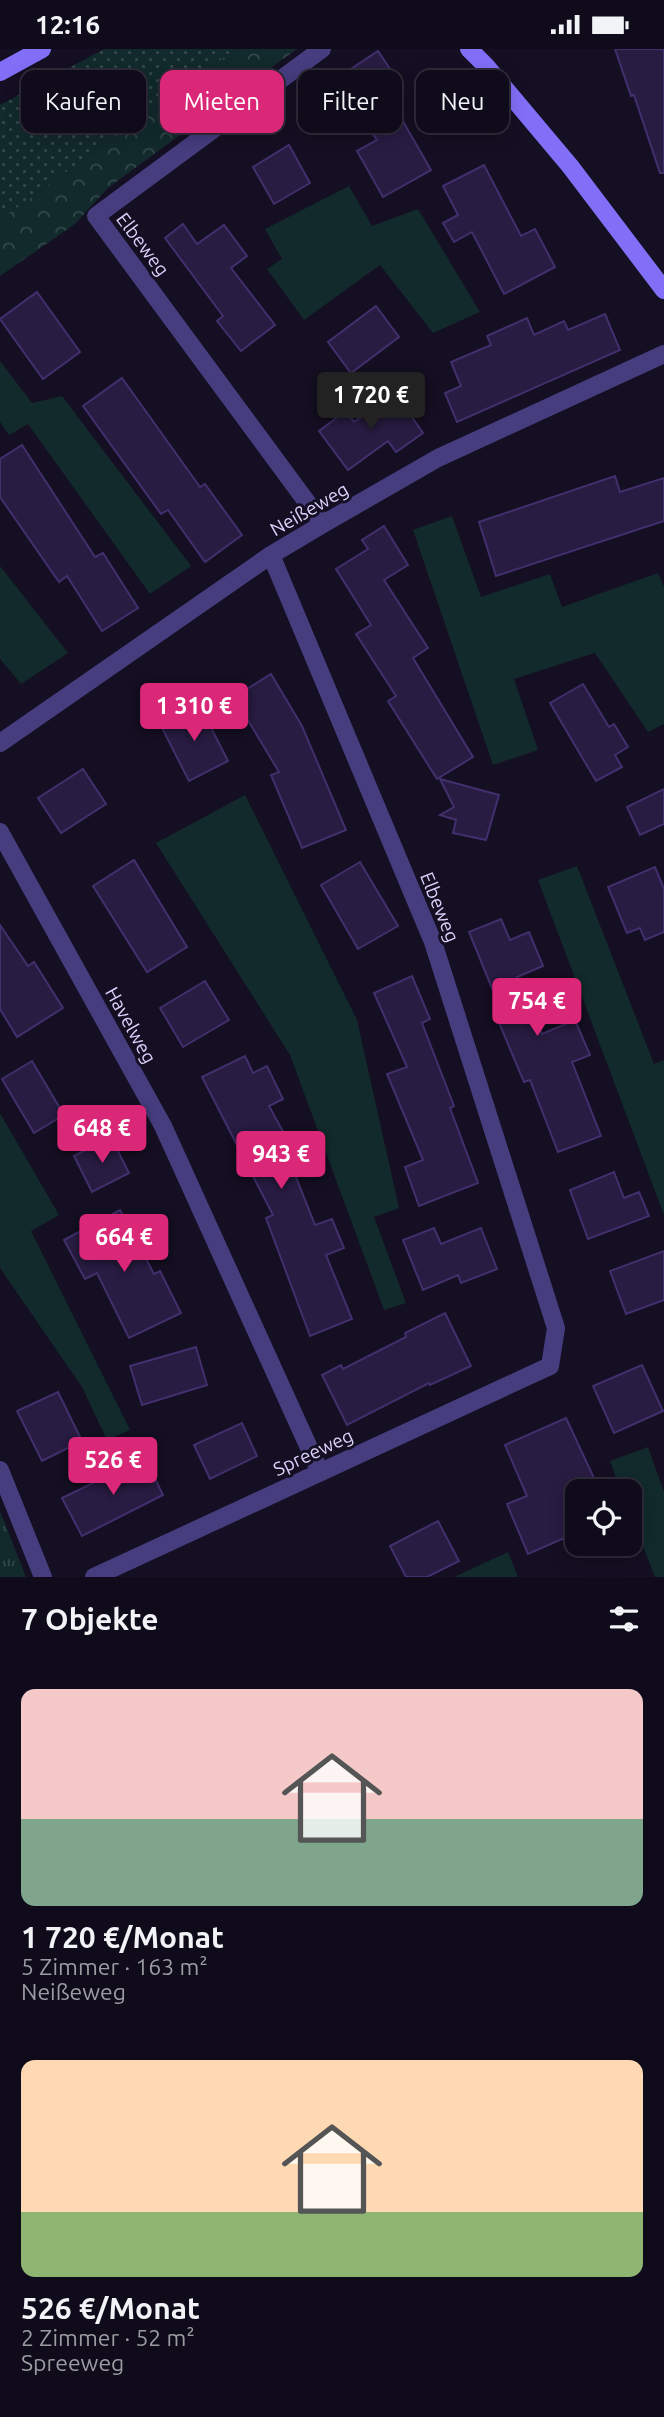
<!DOCTYPE html>
<html lang="de">
<head>
<meta charset="utf-8">
<style>
	:root { --surface:#0f0b1a; --page:#181423; --text:#f1f3f6; --muted:#9b9ba2; --line:#2f2b39; --accent:#db2777 }
	body { margin:0; font-family:Ubuntu,sans-serif; background:var(--page); color:var(--text); height:100vh; display:flex; flex-direction:column; font-size:26px; white-space:nowrap }
	* { box-sizing:border-box; margin:0 }
	p { font-size:23px; color:var(--muted) }
	.icon { flex:none; width:38px; height:38px; fill:none; stroke:currentColor; stroke-width:2; stroke-linecap:round; stroke-linejoin:round }
	.map { position:relative; height:1528px; overflow:hidden }
	.sheet { display:flex; flex-direction:column; background:var(--surface); flex:1 }
	.sheet>* { flex:none }
	.guide { position:absolute; left:21px; top:21px; width:623px; height:63px; display:flex; gap:14px }
	.buttons { position:absolute; left:565px; top:1430px; display:grid; gap:14px }
	.buttons a { display:grid; place-items:center; width:77px; height:77px; border-radius:14px; background:var(--surface); box-shadow:0 4px 18px #0003,0 0 0 2px var(--line); font-size:35px }
	.price { position:absolute; translate:-50% -60px; padding:0 16px; border-radius:7px; background:var(--accent); color:#fff; font-size:23px; line-height:46px; filter:drop-shadow(0 2px 4px #0008) }
	.price::after { content:''; position:absolute; left:50%; top:42px; width:21px; height:16px; margin-left:-10px; background:inherit; clip-path:polygon(0 0,100% 0,50% 100%) }
	.price.on { background:#222; color:#fff }
	ul { padding:0; list-style:none }
	li { display:grid; align-content:center; gap:14px; height:371px; padding:0 21px }
	li span { display:grid; place-items:center; height:217px; border-radius:14px; color:#555 }
	li>.icon { margin-inline-start:auto }
	span .icon { width:126px; height:126px; fill:#fffc; stroke-width:1 }
	li b { font-size:30px }
	h2 { display:flex; justify-content:space-between; align-items:center; height:84px; padding:0 21px; font-size:30px }
	.pill { padding:0 24px; border-radius:14px; background:var(--surface); box-shadow:0 4px 18px #0003,0 0 0 2px var(--line); font-size:24px; line-height:63px }
	.pill.on { background:var(--accent); color:#fff }
	.status { display:flex; justify-content:space-between; align-items:center; height:49px; padding:0 35px; background:var(--surface); direction:ltr }
	.status svg { height:19px; fill:currentColor }
	.map>svg:first-child { display:block }
</style>
</head>
<body>
<div class="status"><b>12:16</b><svg viewBox="0 0 49 12"><path d="M0 12V9h3v3zM5 12V6h3v6zM10 12V3h3v9zM15 12V0h3v12zM26 1h20v11H26zM47 4h2v5h-2z"/></svg></div>
<div class="map">
<svg width="664" height="1528" viewBox="0 0 664 1528">
	<defs>
		<pattern id="grass-tufts" width="24" height="20" patternUnits="userSpaceOnUse" patternTransform="scale(1.75)"><rect width="24" height="20" fill="#122a2c"/><path d="M3 7l-1-3M5 7V3M7 7l1-3M15 17l-1-3M17 17v-4M19 17l1-3" fill="none" stroke="#34484c"/></pattern>
		<pattern id="forest-crowns" width="20" height="18" patternUnits="userSpaceOnUse" patternTransform="scale(1.75)"><rect width="20" height="18" fill="#122a2c"/><path d="M2 6a3 3 0 1 1 6 0M12 15a3 3 0 1 1 6 0" fill="none" stroke="#34484c"/></pattern>
		<pattern id="park-dots" width="8" height="8" patternUnits="userSpaceOnUse" patternTransform="scale(1.75)"><rect width="8" height="8" fill="#122a2c"/><path d="M2 2h.1M6 6h.1" fill="none" stroke="#34484c" stroke-width="1.8" stroke-linecap="round"/></pattern>
	</defs>
	<rect width="100%" height="100%" fill="#140f22"/>
	<path fill="url(#grass-tufts)" d="M0,1462L26,1528H0Z"/>
	<path fill="url(#forest-crowns)" d="M235,0H297L108,139L75,175L0,227V171Z"/>
	<path fill="url(#park-dots)" d="M104,0H235L0,171V56Z"/>
	<g fill="#122a2c">
		<path d="M349,137L372,177L418,160L480,263L433,284L380,216L304,271L267,220L282,210L265,180Z"/>
		<path d="M0,312L32,354L62,347L191,517L150,545L28,375L9,386L0,373Z"/>
		<path d="M452,467L481,548L550,525L562,558L658,524L664,538V675L648,683L595,604L514,630L538,701L493,716L413,481Z"/>
		<path d="M0,517L68,604L21,635L0,610Z"/>
		<path d="M245,746L357,971L399,1159L374,1168L406,1254L384,1261L290,1006L156,794Z"/>
		<path d="M577,817L654,1015L664,1011V1166L538,831Z"/>
		<path d="M0,1064L59,1166L31,1182L130,1381L107,1391L82,1338L0,1219Z"/>
		<path d="M648,1398L664,1443V1528H655L630,1465V1442H621L610,1412Z"/>
		<path d="M508,1503L518,1528H454Z"/>
	</g>
	<g fill="#281c42" stroke="#422f6d" stroke-width="2">
		<path d="M615,0H664V124H660L634,46L631,47Z"/>
		<path d="M378,2L403,39L389,48L431,121L383,148L357,102L377,91L336,30Z"/>
		<path d="M289,96L310,134L274,155L253,118Z"/>
		<path d="M484,116L521,187L535,180L555,218L504,245L472,183L454,193L443,174L458,166L443,137Z"/>
		<path d="M183,175L197,195L224,176L247,207L231,219L275,276L241,302L217,272L223,267L165,189Z"/>
		<path d="M37,243L80,303L43,330L0,270Z"/>
		<path d="M376,257L399,288L351,324L328,293Z"/>
		<path d="M605,265L620,301L457,373L445,344L461,337L451,313L491,296L487,287L527,269L534,286L564,272L568,281Z"/>
		<path d="M122,329L200,438L205,435L242,486L205,513L168,461L161,465L83,357Z"/>
		<path d="M396,345L423,384L396,403L388,392L348,421L319,382L346,362L354,373Z"/>
		<path d="M22,396L95,508L103,504L138,559L102,582L67,527L59,533L0,448V410Z"/>
		<path d="M615,427L620,443L664,429V472L496,527L479,473Z"/>
		<path d="M384,477L408,516L384,531L428,599L413,609L473,708L437,730L388,652L396,647L356,585L371,576L336,520L368,500L362,491Z"/>
		<path d="M271,625L302,677L346,781L302,799L271,726L279,723L234,648Z"/>
		<path d="M583,635L609,678L614,675L628,698L615,706L622,718L596,732L550,654Z"/>
		<path d="M200,657L228,712L189,732L161,677Z"/>
		<path d="M83,720L106,755L61,784L38,749Z"/>
		<path d="M440,730L499,746L486,791L453,784L456,771L440,766L454,758Z"/>
		<path d="M664,740V775L640,786L627,758Z"/>
		<path d="M134,811L187,898L147,923L93,837Z"/>
		<path d="M360,813L398,877L358,900L321,836Z"/>
		<path d="M655,818L664,840V883L645,891L640,879L627,884L608,838Z"/>
		<path d="M501,870L510,891L529,883L543,917L517,928L542,985L575,971L590,1006L572,1013L601,1087L558,1103L530,1031L524,1033L497,969L503,966L469,883Z"/>
		<path d="M0,876L28,917L34,913L63,959L17,988L0,960Z"/>
		<path d="M412,927L430,970L422,974L454,1057L450,1059L478,1134L419,1157L405,1118L423,1111L387,1025L407,1018L374,944Z"/>
		<path d="M205,932L229,971L183,998L160,959Z"/>
		<path d="M245,1007L253,1024L267,1017L283,1050L269,1057L305,1123L296,1128L315,1176L332,1170L344,1199L326,1206L352,1270L310,1287L266,1169L273,1166L202,1028Z"/>
		<path d="M32,1012L64,1066L34,1084L2,1030Z"/>
		<path d="M111,1088L129,1124L92,1143L74,1107Z"/>
		<path d="M614,1123L624,1149L639,1143L649,1167L588,1190L570,1141Z"/>
		<path d="M120,1161L154,1225L160,1222L181,1264L129,1289L97,1224L85,1230L64,1191Z"/>
		<path d="M434,1179L441,1195L481,1179L497,1220L461,1234L458,1226L423,1241L403,1191Z"/>
		<path d="M664,1202V1251L626,1265L610,1222Z"/>
		<path d="M445,1264L471,1317L430,1336L429,1334L347,1376L322,1326L341,1316L343,1320L406,1288L405,1284Z"/>
		<path d="M196,1298L207,1336L142,1356L130,1317Z"/>
		<path d="M642,1316L663,1362L614,1384L593,1337Z"/>
		<path d="M58,1343L82,1392L42,1412L17,1362Z"/>
		<path d="M566,1369L600,1442H578V1483L528,1505L507,1455L527,1447L505,1396Z"/>
		<path d="M242,1374L257,1407L210,1430L194,1396Z"/>
		<path d="M145,1409L163,1446L82,1487L62,1449Z"/>
		<path d="M438,1472L459,1512L427,1528H406L390,1497Z"/>
	</g>
	<g fill="none" stroke-linecap="round" stroke-linejoin="round">
		<g stroke="#463d7f" stroke-width="18">
			<path d="M322,0L96,167L323,475"/>
			<path d="M0,694L271,506L323,475L438,409L664,305"/>
			<path d="M0,783L163,1077L320,1423"/>
			<path d="M0,1421L43,1528"/>
			<path d="M94,1528L550,1317L556,1279L433,893L271,506"/>
		</g>
		<g stroke="#816ff7" stroke-width="18">
			<path d="M469,0L486,17L570,117L664,241"/>
			<path d="M0,23L42,0"/>
		</g>
	</g>
	<g text-anchor="middle" dominant-baseline="central" stroke-width="6" stroke-linejoin="round" paint-order="stroke">
		<g font-size="19" fill="#dcd3fd" stroke="#140f22">
			<text transform="translate(143 195) rotate(53)">Elbeweg</text>
			<text transform="translate(309 460) rotate(-30)">Neißeweg</text>
			<text transform="translate(440 858) rotate(68)">Elbeweg</text>
			<text transform="translate(131 976) rotate(61)">Havelweg</text>
			<text transform="translate(313 1403) rotate(-25)">Spreeweg</text>
		</g>
	</g>
</svg>
<div class="buttons">
<a><svg class="icon" aria-label="locate" viewBox="0 0 24 24"><circle cx="12" cy="12" r="6"/><path d="M12 2v4M12 18v4M2 12h4M18 12h4"/></svg></a>
</div>
<b class="price on" style="left:371px;top:383px">1 720 €</b>
<b class="price" style="left:194px;top:694px">1 310 €</b>
<b class="price" style="left:537px;top:989px">754 €</b>
<b class="price" style="left:102px;top:1116px">648 €</b>
<b class="price" style="left:281px;top:1142px">943 €</b>
<b class="price" style="left:124px;top:1225px">664 €</b>
<b class="price" style="left:113px;top:1448px">526 €</b>
<div class="guide">
<a class="pill">Kaufen</a>
<a class="pill on">Mieten</a>
<a class="pill">Filter</a>
<a class="pill">Neu</a>
</div>
</div>
<section class="sheet">
<h2>7 Objekte<svg class="icon" aria-label="filters" viewBox="0 0 24 24"><path d="M4 7h16M4 17h16"/><circle cx="9" cy="7" r="2"/><circle cx="15" cy="17" r="2"/></svg></h2>
<ul>
<li><span style="background:linear-gradient(#f6c9c9 60%,#7fa58c 0)"><svg class="icon" aria-label="home" viewBox="0 0 24 24"><path d="M3 11l9-7 9 7M6 9v11h12V9"/></svg></span><div><b>1 720 €/Monat</b><p>5 Zimmer · 163 m²</p><p>Neißeweg</p></div></li>
<li><span style="background:linear-gradient(#ffd9b3 70%,#8fb573 0)"><svg class="icon" aria-label="home" viewBox="0 0 24 24"><path d="M3 11l9-7 9 7M6 9v11h12V9"/></svg></span><div><b>526 €/Monat</b><p>2 Zimmer · 52 m²</p><p>Spreeweg</p></div></li>
</ul>
</section>
</body>
</html>
